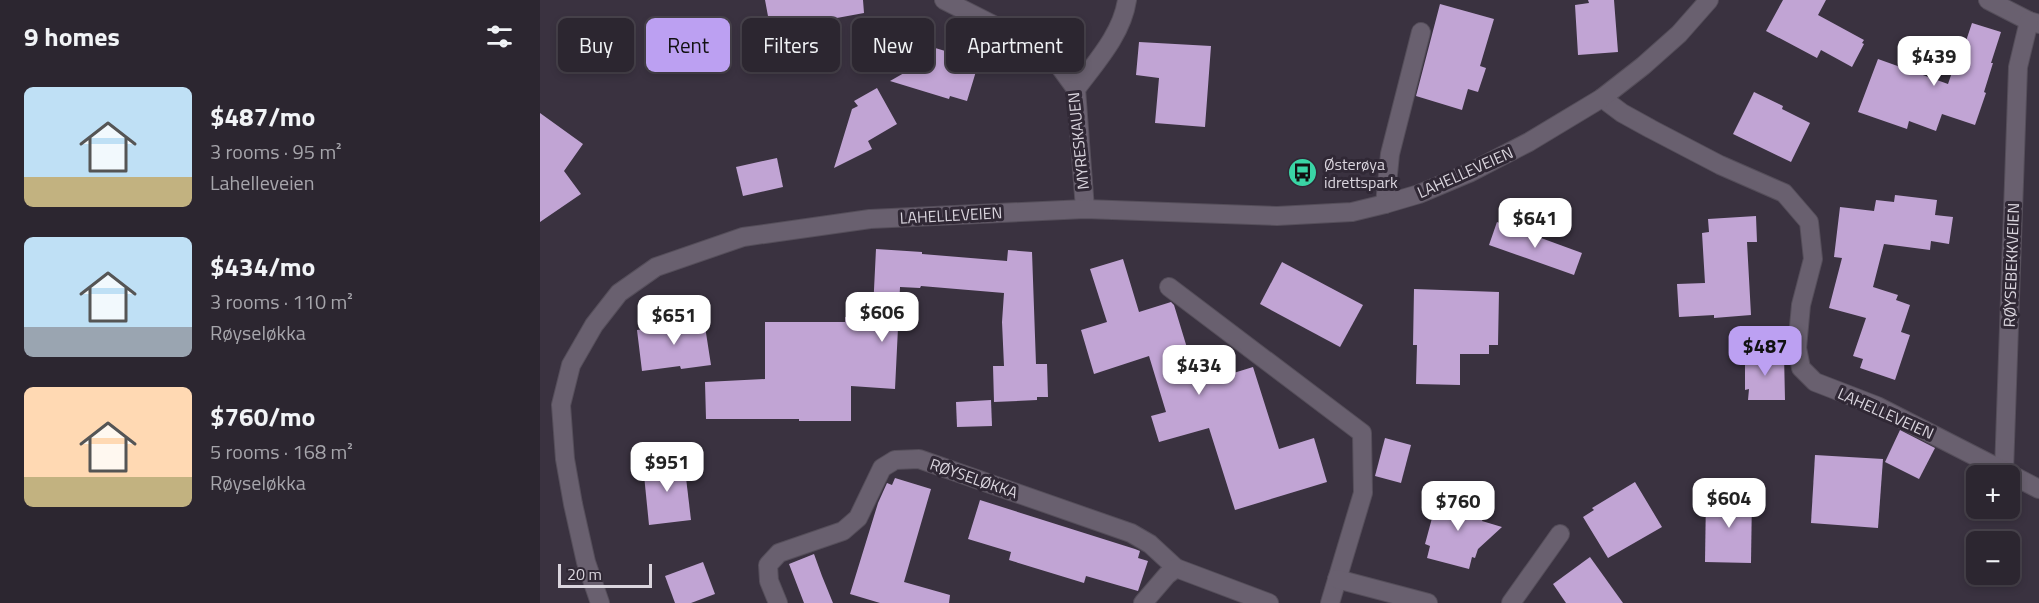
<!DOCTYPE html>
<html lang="en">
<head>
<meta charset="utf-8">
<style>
	:root { --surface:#2c2630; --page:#342e38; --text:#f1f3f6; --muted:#a6a5ab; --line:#48434c; --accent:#bca0f2 }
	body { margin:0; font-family:"Titillium Web",sans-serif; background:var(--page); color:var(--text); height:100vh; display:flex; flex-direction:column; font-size:22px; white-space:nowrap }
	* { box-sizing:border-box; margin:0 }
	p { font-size:20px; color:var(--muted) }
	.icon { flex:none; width:33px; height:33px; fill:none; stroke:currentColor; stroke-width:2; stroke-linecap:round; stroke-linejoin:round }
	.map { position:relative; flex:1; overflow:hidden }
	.details { display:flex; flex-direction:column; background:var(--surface); width:540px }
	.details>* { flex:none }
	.guide { position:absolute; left:18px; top:18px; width:570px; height:54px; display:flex; gap:12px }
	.buttons { position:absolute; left:1426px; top:465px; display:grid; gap:12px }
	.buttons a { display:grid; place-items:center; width:54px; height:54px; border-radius:9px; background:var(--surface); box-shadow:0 3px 9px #0003,0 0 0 2px var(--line); font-size:30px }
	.scale { position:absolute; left:18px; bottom:15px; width:94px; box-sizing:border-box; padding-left:6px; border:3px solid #dad5de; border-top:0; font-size:16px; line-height:21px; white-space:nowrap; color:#dad5de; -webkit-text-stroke:4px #302835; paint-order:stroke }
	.price { position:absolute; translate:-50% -51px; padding:0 14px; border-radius:12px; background:#fff; color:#222; font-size:20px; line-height:39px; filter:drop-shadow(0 2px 3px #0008) }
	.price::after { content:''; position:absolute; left:50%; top:36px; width:18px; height:14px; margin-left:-9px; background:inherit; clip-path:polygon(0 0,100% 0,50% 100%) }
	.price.active { background:var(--accent); color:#111 }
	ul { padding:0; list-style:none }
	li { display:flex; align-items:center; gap:18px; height:150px; padding:0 24px }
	li span { display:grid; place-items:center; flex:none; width:168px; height:120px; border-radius:9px; color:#555 }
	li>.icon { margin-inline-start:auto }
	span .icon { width:72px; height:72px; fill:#fffc; stroke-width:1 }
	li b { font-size:26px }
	h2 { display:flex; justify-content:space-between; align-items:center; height:72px; padding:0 24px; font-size:26px }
	.pill { padding:0 21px; border-radius:9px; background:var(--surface); box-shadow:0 3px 9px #0003,0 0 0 2px var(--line); font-size:21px; line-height:54px }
	.pill.active { background:var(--accent); color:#111 }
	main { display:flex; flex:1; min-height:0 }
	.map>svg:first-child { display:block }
</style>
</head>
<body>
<main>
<section class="details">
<h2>9 homes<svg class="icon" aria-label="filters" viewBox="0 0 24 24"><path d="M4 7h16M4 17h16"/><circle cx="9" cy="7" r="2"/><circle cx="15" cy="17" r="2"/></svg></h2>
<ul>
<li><span style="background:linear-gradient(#bfe0f5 75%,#c2b280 0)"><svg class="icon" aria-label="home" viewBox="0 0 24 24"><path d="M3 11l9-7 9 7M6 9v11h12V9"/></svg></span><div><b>$487/mo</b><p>3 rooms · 95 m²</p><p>Lahelleveien</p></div></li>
<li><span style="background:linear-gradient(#bfe0f5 75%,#9aa5b1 0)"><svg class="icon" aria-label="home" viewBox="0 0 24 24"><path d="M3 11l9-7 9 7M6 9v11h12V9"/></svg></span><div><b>$434/mo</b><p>3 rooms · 110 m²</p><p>Røyseløkka</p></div></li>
<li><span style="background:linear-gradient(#ffd9b3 75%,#c2b280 0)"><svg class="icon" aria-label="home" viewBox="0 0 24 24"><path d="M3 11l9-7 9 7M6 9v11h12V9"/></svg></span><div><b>$760/mo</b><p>5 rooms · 168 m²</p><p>Røyseløkka</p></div></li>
</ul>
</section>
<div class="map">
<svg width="1499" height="603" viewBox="0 0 1499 603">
	<rect width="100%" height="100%" fill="#3a3240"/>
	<g fill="#c1a4d4">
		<path d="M225,0H323L324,13L275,22L280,48L239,55L233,43Z"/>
		<path d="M1048,0H1074L1078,52L1038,55L1035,5L1049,3Z"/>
		<path d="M1243,0H1286L1278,15L1324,40L1322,43L1324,44L1312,67L1281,50L1277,58L1226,31Z"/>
		<path d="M900,4L954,19L940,66L946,68L938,92L928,89L922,110L876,96Z"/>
		<path d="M1432,23L1461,32L1451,63H1453L1444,92L1446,93L1435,125L1402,114L1396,131L1369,121L1367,129L1318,112L1338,59L1408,84L1419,52L1422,53Z"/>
		<path d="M335,30L422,56V58L429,60L427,65L437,68L427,101L410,96L409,99L350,81L364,73L326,61Z"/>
		<path d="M599,42L671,46L665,127L615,123L619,78L596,75Z"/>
		<path d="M337,88L357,124L328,141L332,149L294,168L312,109L318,106L314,101Z"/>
		<path d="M1214,92L1243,106L1242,109L1270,123L1251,162L1193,134Z"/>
		<path d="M0,113L43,144L24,171L41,194L0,222Z"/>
		<path d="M237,158L243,187L203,196L196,167Z"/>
		<path d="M1355,195L1397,200L1395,215L1413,217L1409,244L1391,241L1390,250L1344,244L1333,287L1358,295L1356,300L1370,305L1361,332L1370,335L1355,380L1320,368L1323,359L1313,356L1326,318L1289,308L1302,258L1294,257L1300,207L1334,211L1336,200L1354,202Z"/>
		<path d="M1216,216L1217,242H1207L1211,315L1174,318V315L1139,317L1137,284L1165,283L1162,233L1169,232L1168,219Z"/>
		<path d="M957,222L1042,253L1034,275L949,245Z"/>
		<path d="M336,249L382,252V254L467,261L468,250L492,252L496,364H507L508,397H497V400L454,402L453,366H464L462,322L464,293L381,286L380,288L360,287L355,389L311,386V421H259V419H166L165,382L225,379V322H305V317L318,318L319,309L333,310Z"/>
		<path d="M583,259L599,312L631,302L634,305L658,384L713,367L739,449L774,438L787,482L695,510L669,428L619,442L611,416L626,412L609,356L554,374L541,330L567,322L550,269Z"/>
		<path d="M742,262L823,305L800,347L720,304Z"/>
		<path d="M874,289L959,292L958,345H949V354H920V385L876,384L877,345H873Z"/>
		<path d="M164,320L171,365L141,369L140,366L102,371L97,330Z"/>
		<path d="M1205,354H1244L1245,400H1208L1209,389L1205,390Z"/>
		<path d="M451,400L452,426L417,427L416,402Z"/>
		<path d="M1360,430L1395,448L1379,479L1345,462Z"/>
		<path d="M845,438L871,445L861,483L835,476Z"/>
		<path d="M1275,455L1343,459L1338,528L1271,523Z"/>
		<path d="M144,461L151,520L109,525L103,465Z"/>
		<path d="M355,478L391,489L364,582L410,595L409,603H340L310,594L338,503L347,483L352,485Z"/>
		<path d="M1095,482L1122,527L1068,558L1043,517L1054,510L1052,508Z"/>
		<path d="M1166,495H1212L1211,563L1165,562Z"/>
		<path d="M898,496L946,509L942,521L962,527L938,549L935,558L932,557L929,569L887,558L890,546L885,544Z"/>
		<path d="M440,500L595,549L600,551L598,558L608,561L598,591L546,576L544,583L469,560L471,552L428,539Z"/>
		<path d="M274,554L282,576L293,603H264L249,564Z"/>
		<path d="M1050,557L1083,603H1026L1013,584Z"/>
		<path d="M163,562L175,594L151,603H135L125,576Z"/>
	</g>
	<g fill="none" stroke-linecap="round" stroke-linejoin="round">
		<defs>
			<g id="minor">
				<path d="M404,0L497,47L520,67L536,89L545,209"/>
				<path d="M1448,0L1489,21L1499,24"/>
				<path d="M1489,21L1478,67L1464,471L1499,489"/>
				<path d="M536,89C556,62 582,34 587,0"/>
				<path d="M1062,98L1082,113L1111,129L1180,165L1244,193L1269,222L1273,259L1261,305L1257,348L1261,368L1275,382L1337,406L1464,471"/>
				<path d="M845,204L850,154L881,32"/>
				<path d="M629,287L822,433L823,493L790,603"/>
				<path d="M797,579L888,603"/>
				<path d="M60,603L46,562L33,504L25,459L21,405L31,365L54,325L79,293L116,267L203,237L330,219L545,209L737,216L812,212L845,204L879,194L929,173L989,142L1062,98L1103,66L1139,34L1169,0"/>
				<path d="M238,603L229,581L228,565L239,553L303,531L318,518L342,468L355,460L379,459L591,533L610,544L636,568L729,603"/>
				<path d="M603,603L627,575L636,568"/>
				<path d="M971,603L1020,534"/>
			</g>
		</defs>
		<use href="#minor" stroke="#554e5a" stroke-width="20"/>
		<use href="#minor" stroke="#69606f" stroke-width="18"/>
	</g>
	<defs>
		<symbol id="bus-disc" viewBox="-11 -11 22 22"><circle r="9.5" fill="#3ad4a5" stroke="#302835"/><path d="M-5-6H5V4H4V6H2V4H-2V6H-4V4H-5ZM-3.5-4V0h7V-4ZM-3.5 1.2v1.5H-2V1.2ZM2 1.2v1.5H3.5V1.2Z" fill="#111"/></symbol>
	</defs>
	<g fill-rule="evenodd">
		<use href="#bus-disc" x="746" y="156" width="33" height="33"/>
	</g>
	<g text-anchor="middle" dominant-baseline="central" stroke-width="6" stroke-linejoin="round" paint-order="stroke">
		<g font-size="16" fill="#dad5de" stroke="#302835">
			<text transform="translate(538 141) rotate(-96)">MYRESKAUEN</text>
			<text transform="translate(925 172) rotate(-24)">LAHELLEVEIEN</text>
			<text transform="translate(411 215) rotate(-3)">LAHELLEVEIEN</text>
			<text transform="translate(1471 265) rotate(-88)">RØYSEBEKKVEIEN</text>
			<text transform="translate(1346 413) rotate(24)">LAHELLEVEIEN</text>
			<text transform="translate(434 478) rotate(19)">RØYSELØKKA</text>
		</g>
		<g font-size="16" fill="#dad5de" stroke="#302835" text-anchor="start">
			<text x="784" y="164">Østerøya<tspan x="784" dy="18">idrettspark</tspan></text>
		</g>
	</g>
</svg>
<div class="buttons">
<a>+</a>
<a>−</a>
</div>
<div class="scale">20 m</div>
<b class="price" style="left:1394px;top:87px">$439</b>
<b class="price" style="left:995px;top:249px">$641</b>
<b class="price" style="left:342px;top:343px">$606</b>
<b class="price" style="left:134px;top:346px">$651</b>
<b class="price active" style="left:1225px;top:377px">$487</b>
<b class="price" style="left:659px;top:396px">$434</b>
<b class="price" style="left:127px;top:493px">$951</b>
<b class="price" style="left:1189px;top:529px">$604</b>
<b class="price" style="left:918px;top:532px">$760</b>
<div class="guide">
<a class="pill">Buy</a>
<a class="pill active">Rent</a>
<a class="pill">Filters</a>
<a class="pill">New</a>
<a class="pill">Apartment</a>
</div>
</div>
</main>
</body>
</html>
